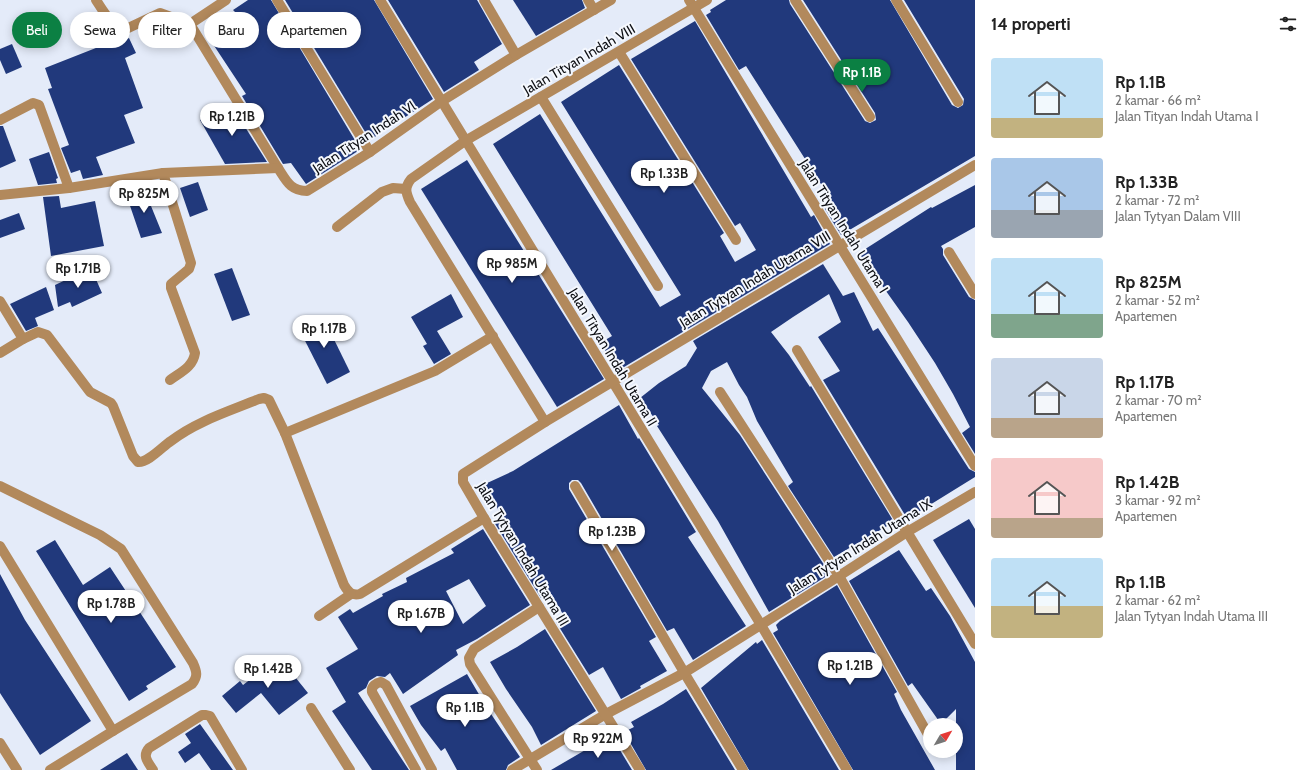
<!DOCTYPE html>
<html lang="id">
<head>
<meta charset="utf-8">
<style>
	:root { --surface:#fff; --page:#f2f2f2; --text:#222; --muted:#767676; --accent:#0b8043 }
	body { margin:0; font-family:Cabin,sans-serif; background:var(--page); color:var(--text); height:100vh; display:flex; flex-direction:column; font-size:15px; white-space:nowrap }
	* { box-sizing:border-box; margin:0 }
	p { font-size:13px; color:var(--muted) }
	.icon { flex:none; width:22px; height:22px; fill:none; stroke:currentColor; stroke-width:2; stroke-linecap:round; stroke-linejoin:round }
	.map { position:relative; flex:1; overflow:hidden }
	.details { display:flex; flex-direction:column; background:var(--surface); width:340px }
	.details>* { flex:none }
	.guide { position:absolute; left:12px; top:12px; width:380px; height:36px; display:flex; gap:8px }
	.needle { width:26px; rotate:51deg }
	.fabs { position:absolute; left:923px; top:718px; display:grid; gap:8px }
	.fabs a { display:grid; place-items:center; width:40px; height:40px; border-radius:50%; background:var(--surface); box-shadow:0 2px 10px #0003; font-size:20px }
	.price { position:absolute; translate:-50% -34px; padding:0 9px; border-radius:14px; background:#fff; color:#222; font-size:13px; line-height:26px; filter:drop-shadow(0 1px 2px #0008) }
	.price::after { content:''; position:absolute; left:50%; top:24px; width:12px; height:9px; margin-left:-6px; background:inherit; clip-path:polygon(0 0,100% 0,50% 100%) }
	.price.selected { background:var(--accent); color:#fff }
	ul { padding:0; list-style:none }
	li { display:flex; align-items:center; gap:12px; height:100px; padding:0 16px }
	li span { display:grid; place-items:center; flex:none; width:112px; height:80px; border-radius:4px; color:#555 }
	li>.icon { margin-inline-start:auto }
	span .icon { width:48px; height:48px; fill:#fffc; stroke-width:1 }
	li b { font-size:17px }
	h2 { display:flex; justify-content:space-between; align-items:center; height:48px; padding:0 16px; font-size:17px }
	.pill { padding:0 14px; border-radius:18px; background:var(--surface); box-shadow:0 2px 10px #0003; font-size:14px; line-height:36px }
	.pill.selected { background:var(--accent); color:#fff }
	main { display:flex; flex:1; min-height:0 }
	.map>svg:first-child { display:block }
</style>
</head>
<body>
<main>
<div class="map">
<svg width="975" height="770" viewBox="0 0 975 770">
	<rect width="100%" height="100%" fill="#e4ebf9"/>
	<g fill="#21397c" fill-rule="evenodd">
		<path d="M248,0H271L359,147L357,148L358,151L306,184L291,163L283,164L242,96L246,94L205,32L235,12L233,10Z"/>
		<path d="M285,0H374L433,99L370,140Z"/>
		<path d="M388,0H477L502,44L474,62L479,70L444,92Z"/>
		<path d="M513,0H582L585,8L536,36Z"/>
		<path d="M726,0H789L790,4L865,121L870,123L876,120L875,113L803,0H890L952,105L958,108L963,105L964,99L904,0H975V156L841,235L825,209L833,203L746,66L739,70L706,15L711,12L710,10Z"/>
		<path d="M695,21L811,217L814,215L830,244L619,370L600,343L612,336L493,144L540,114L660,307L681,295L561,102L619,65L724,233L720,236L735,262L756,250L740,223L735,226L631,59Z"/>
		<path d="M129,38L136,53L125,58L143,108L124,115L135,143L96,157L103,175L83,179L80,170L71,173L61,148L69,145L48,89L52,88L45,68L106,44L107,48Z"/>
		<path d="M12,44L22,67L6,74L0,60V49Z"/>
		<path d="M230,103L267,162L225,164L200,120Z"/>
		<path d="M0,126H3L16,161L0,168Z"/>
		<path d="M49,152L58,178L56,179L57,183L38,185L29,159Z"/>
		<path d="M467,160L604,379L557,407L421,189Z"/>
		<path d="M198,182L208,210L190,217L180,188Z"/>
		<path d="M975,185V227L941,246L943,249V255L969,297L975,300V454L962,433L970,427L953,394L935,363L908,322L859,253L931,207L932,208Z"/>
		<path d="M149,189L154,204L151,206L162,233L141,238L127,197Z"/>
		<path d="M59,196L61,208L95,201L104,246L51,256L43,197Z"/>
		<path d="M19,213L25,229L0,238V220Z"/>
		<path d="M823,264L843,296L854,292L873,331L878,328L969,469L975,472V477L912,516L910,512L905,515L823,380L840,371L818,337L841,322L829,294L793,317L771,332L789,355L810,387L811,386L894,522L834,557L788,486L793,482L757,421L747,397L739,385L727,362L711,371L702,388L740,435L830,574L769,612L718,521L657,426L659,425L640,398L659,383L686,366L697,348L693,341Z"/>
		<path d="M91,268L102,293L72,307L70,302L58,307L55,285Z"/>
		<path d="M232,268L250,315L232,321L214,274Z"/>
		<path d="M46,287L54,310L35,318L38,326L26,331L10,304Z"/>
		<path d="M451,294L463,317L437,331L451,354L434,364L423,346L427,344L411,317Z"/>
		<path d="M322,315L350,372L327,384L298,327Z"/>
		<path d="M619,405L638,439L639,438L696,532L688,537L746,626L693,660L674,628L667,631L581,483L578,480H572L569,483V489L656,637L649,641L667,671L640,686L641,688L621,699L603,667L589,675L556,622L564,616L550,592L541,598L494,522L502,517L485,484L513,471Z"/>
		<path d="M969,519L975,529V608L933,540Z"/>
		<path d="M483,529L530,605L477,639L456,650L458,655L403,694L390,673L385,677L377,676L369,681L366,688L358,693L409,770H372L332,711L346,702L326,668L358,649L338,617L350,609L353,613L383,596L382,594L407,582L406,578L454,553L451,549ZM469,579L486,606L463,624L446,591Z"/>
		<path d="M55,540L83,585L110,567L176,667L146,686L148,689L129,701L36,551Z"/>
		<path d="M899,550L926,591L931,588L950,616L975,662V770H956V709L941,724L912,683L908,686L849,581Z"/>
		<path d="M0,574L25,620L91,721L40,755L0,693Z"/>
		<path d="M837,585L897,692L894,694L901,710L935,770H853L773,633L778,630L776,625L780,621Z"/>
		<path d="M545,629L596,711L541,745L532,727L506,689L490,662L517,647Z"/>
		<path d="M762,640L839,770H749L701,688L756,642L757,644Z"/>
		<path d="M279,657L308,693L279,715L261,693L236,713L222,696L240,681L243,685Z"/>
		<path d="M467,674L487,708L520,757L508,765L506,770H457L445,748L441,751L421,725L410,706Z"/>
		<path d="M686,689L735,770H646L624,732L634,727L631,722L663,704Z"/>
		<path d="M200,724L215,745L233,770H211L199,753L185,763L178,752L191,743L185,734Z"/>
		<path d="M612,737L632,770H551L587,749Z"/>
		<path d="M127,753L138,770H100Z"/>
	</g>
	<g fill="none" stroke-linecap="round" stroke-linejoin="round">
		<g stroke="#b2895c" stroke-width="10">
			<path d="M96,0C102,9 113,29 124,30L160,13L190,24L278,168C286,180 290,191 307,191L370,152L442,101L516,55L611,0"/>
			<path d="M277,0L370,152"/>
			<path d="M380,0L761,625L847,770"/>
			<path d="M484,0L516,55"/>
			<path d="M588,0L594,10"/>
			<path d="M689,0L975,466"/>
			<path d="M795,0L870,117"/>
			<path d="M896,0L958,102"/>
			<path d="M190,24L226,0"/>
			<path d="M619,52L736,240"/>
			<path d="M541,97L658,286"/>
			<path d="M0,120L33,103L39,105L69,188"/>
			<path d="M163,173L191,263L189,269L171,284V288L195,353C193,367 181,372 170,380"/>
			<path d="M0,195L69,188L163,173L278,168"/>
			<path d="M337,227L382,192L393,188L406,189"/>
			<path d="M949,252L975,294"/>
			<path d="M0,301L23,339"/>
			<path d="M797,350L975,644"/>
			<path d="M0,353L23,339L38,332L47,335L90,392L111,403L113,406L133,456L138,462C148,463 163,446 171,441C197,421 230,411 259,399L264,398L269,400L285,433L344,585C348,592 352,596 360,594L484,518"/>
			<path d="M720,392L839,576L930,738"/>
			<path d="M545,422L410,202C406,193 404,188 411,179L465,141L707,0"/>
			<path d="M285,433L435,371L493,336"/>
			<path d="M0,486L100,535L121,549L193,663C197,672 198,676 192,684L113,731L50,770"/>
			<path d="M575,486L688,679L743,770"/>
			<path d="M0,546L113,731"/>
			<path d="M319,616L351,594"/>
			<path d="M311,708L350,770"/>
			<path d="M0,743L17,770"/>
			<path d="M937,751L938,752"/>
			<path d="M153,770C148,762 142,756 149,748L202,715H206L210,716L242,770"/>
			<path d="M416,770L372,692C371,686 376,683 381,682L386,685L432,770"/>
			<path d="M512,770L606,714L684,673L839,576L907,532L975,492"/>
			<path d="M537,770L470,664L469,658L474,649L539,607"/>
			<path d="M640,770L484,518L463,482V474L545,422L975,165"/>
		</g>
	</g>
	<g text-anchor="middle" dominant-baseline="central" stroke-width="4" stroke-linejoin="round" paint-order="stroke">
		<g font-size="14" fill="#0b0d12" stroke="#f5f8fe">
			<text transform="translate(579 59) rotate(-30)">Jalan Tityan Indah VIII</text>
			<text transform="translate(364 137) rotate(-33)">Jalan Tityan Indah Vl</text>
			<text transform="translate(844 226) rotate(58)">Jalan Tityan Indah Utama I</text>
			<text transform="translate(755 279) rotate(-31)">Jalan Tytyan Indah Utama VIII</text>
			<text transform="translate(613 357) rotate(59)">Jalan Tityan Indah Utama II</text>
			<text transform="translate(860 546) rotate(-32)">Jalan Tytyan Indah Utama IX</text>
			<text transform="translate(523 554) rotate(59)">Jalan Tytyan Indah Utama III</text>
		</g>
	</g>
</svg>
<div class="fabs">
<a><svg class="needle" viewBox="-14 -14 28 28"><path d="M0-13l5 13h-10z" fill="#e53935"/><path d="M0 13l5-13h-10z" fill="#767676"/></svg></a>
</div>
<b class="price selected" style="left:862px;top:93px">Rp 1.1B</b>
<b class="price" style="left:232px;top:137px">Rp 1.21B</b>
<b class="price" style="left:664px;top:194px">Rp 1.33B</b>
<b class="price" style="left:144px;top:214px">Rp 825M</b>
<b class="price" style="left:512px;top:284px">Rp 985M</b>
<b class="price" style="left:78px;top:289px">Rp 1.71B</b>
<b class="price" style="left:324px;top:349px">Rp 1.17B</b>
<b class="price" style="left:612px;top:552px">Rp 1.23B</b>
<b class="price" style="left:111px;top:624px">Rp 1.78B</b>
<b class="price" style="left:421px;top:634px">Rp 1.67B</b>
<b class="price" style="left:850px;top:686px">Rp 1.21B</b>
<b class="price" style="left:268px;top:689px">Rp 1.42B</b>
<b class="price" style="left:465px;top:728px">Rp 1.1B</b>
<b class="price" style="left:598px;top:759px">Rp 922M</b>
<div class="guide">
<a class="pill selected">Beli</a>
<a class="pill">Sewa</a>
<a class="pill">Filter</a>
<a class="pill">Baru</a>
<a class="pill">Apartemen</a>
</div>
</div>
<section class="details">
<h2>14 properti<svg class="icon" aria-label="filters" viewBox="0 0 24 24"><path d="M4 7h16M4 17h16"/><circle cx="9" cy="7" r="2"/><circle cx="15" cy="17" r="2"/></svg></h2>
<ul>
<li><span style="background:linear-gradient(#bfe0f5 75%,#c2b280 0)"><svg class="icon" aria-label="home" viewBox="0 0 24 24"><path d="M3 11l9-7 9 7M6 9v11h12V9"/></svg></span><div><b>Rp 1.1B</b><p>2 kamar · 66 m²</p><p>Jalan Tityan Indah Utama I</p></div></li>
<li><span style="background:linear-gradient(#a9c7e8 65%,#9aa5b1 0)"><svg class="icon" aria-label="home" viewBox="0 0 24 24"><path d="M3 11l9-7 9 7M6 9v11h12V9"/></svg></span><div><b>Rp 1.33B</b><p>2 kamar · 72 m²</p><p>Jalan Tytyan Dalam VIII</p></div></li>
<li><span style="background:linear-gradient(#bfe0f5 70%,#7fa58c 0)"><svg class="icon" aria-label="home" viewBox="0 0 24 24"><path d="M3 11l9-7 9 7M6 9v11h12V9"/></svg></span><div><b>Rp 825M</b><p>2 kamar · 52 m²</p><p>Apartemen</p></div></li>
<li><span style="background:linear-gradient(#c9d6e8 75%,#b9a48a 0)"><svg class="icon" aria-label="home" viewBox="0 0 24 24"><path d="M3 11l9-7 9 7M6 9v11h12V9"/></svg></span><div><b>Rp 1.17B</b><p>2 kamar · 70 m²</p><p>Apartemen</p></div></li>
<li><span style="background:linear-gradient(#f6c9c9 75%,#b9a48a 0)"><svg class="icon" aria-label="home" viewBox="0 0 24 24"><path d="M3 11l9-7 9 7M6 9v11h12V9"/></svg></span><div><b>Rp 1.42B</b><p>3 kamar · 92 m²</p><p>Apartemen</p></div></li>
<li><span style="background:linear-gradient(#bfe0f5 60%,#c2b280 0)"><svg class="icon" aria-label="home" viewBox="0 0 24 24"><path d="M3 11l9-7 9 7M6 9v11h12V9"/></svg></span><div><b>Rp 1.1B</b><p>2 kamar · 62 m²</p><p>Jalan Tytyan Indah Utama III</p></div></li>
</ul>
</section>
</main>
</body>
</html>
